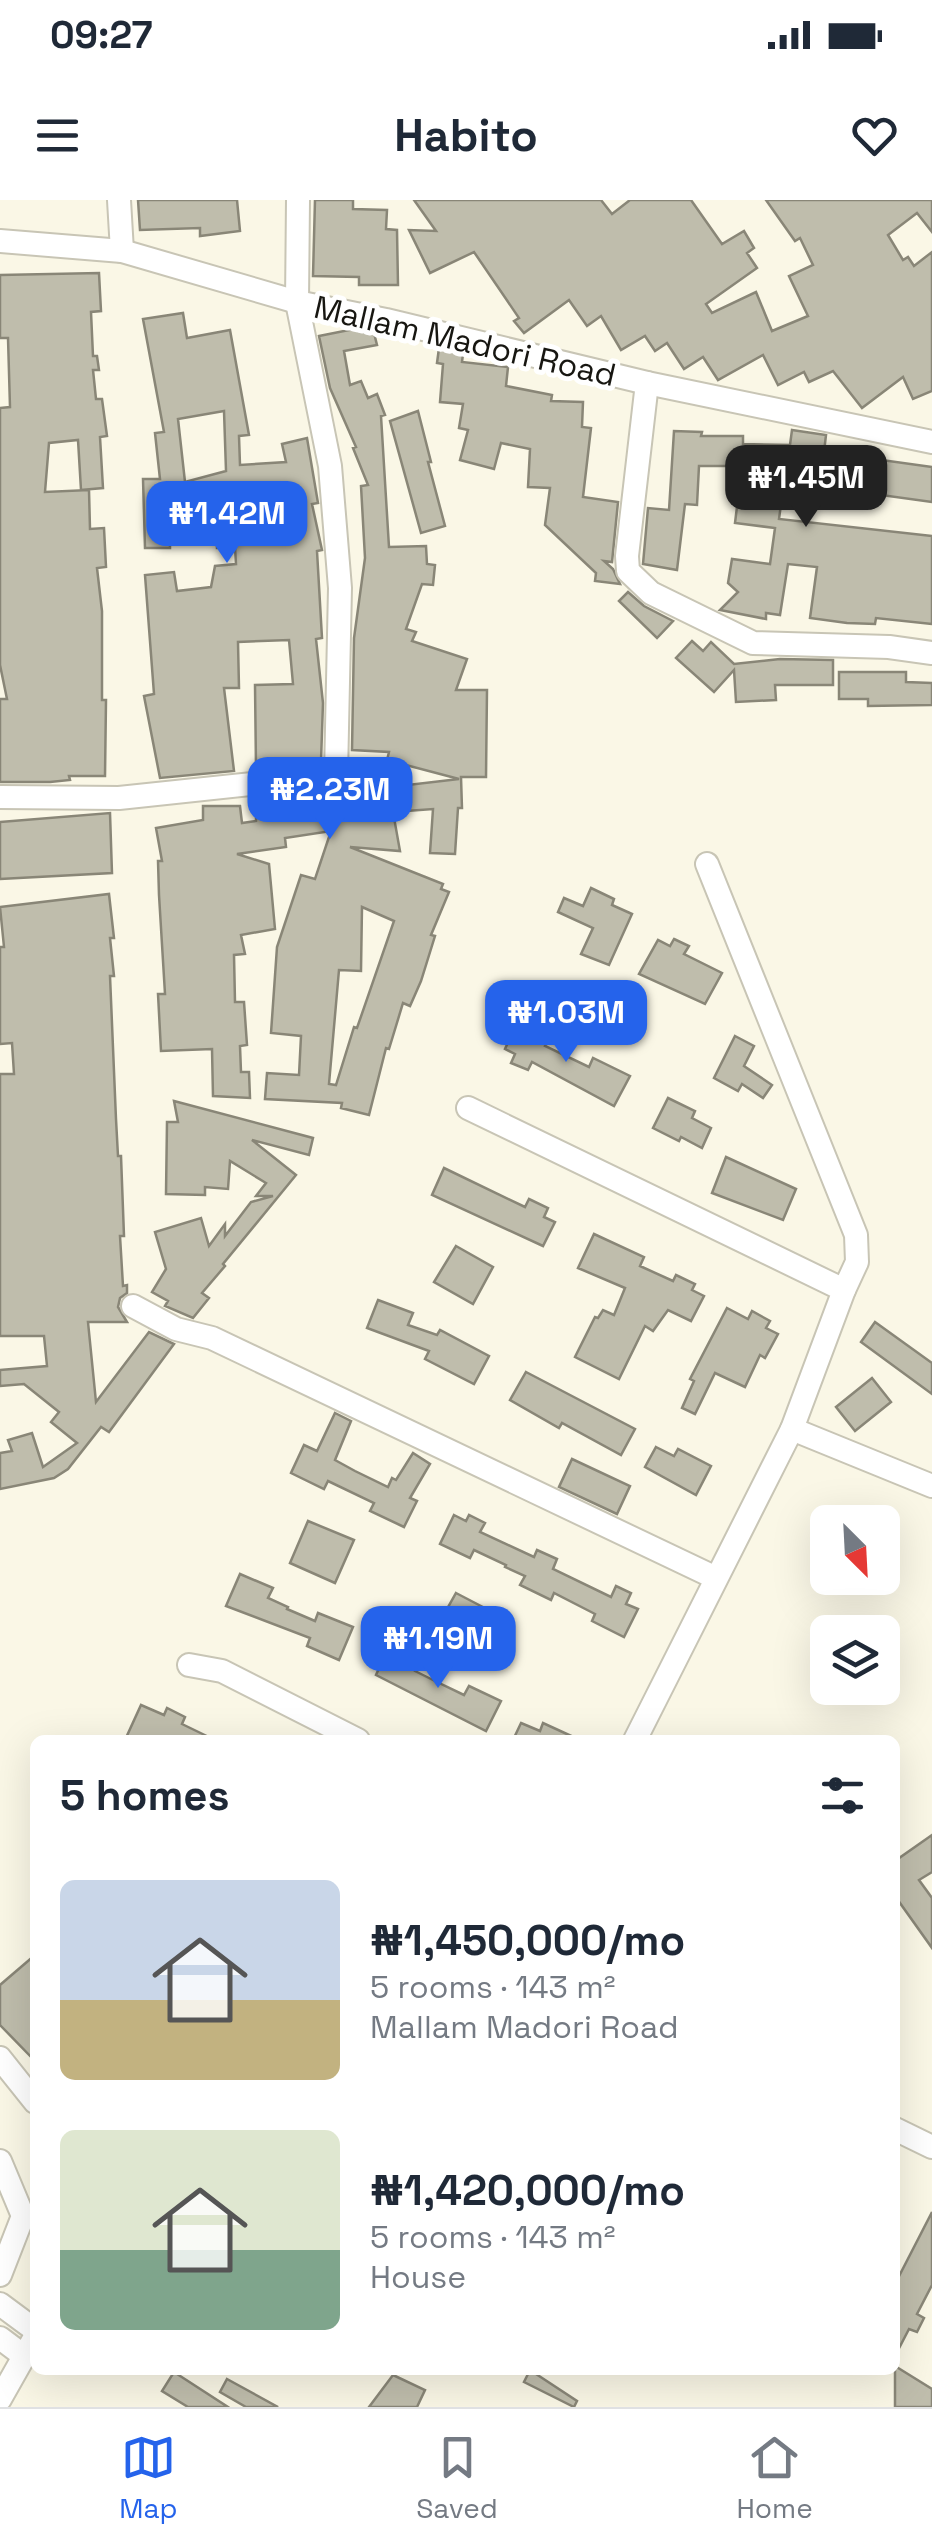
<!DOCTYPE html>
<html lang="en">
<head>
<meta charset="utf-8">
<style>
	:root { --surface:#fff; --page:#f2f2f3; --text:#1f2937; --muted:#747a83; --line:#e0e1e3; --accent:#2563eb }
	body { margin:0; font-family:"Space Grotesk",sans-serif; background:var(--page); color:var(--text); height:100vh; display:flex; flex-direction:column; font-size:38px; white-space:nowrap }
	* { box-sizing:border-box; margin:0 }
	p { font-size:32px; color:var(--muted) }
	.icon { flex:none; width:55px; height:55px; fill:none; stroke:currentColor; stroke-width:2; stroke-linecap:round; stroke-linejoin:round }
	.map { position:relative; flex:1; overflow:hidden }
	.side { position:absolute; left:30px; top:1535px; width:870px; height:640px; display:flex; flex-direction:column; background:var(--surface); border-radius:15px; box-shadow:0 10px 40px #0002 }
	.side>* { flex:none }
	.needle { width:65px; rotate:156deg }
	.buttons { position:absolute; left:810px; top:1305px; display:grid; gap:20px }
	.buttons a { display:grid; place-items:center; width:90px; height:90px; border-radius:15px; background:var(--surface); box-shadow:0 10px 40px #0002; font-size:50px }
	.price { position:absolute; translate:-50% -85px; padding:0 22px; border-radius:20px; background:var(--accent); color:#fff; font-size:32px; line-height:65px; filter:drop-shadow(0 2px 5px #0008) }
	.price::after { content:''; position:absolute; left:50%; top:60px; width:30px; height:22px; margin-left:-15px; background:inherit; clip-path:polygon(0 0,100% 0,50% 100%) }
	.price.current { background:#222; color:#fff }
	ul { padding:0; list-style:none }
	li { display:flex; align-items:center; gap:30px; height:250px; padding:0 30px }
	li span { display:grid; place-items:center; flex:none; width:280px; height:200px; border-radius:15px; color:#555 }
	li>.icon { margin-inline-start:auto }
	span .icon { width:120px; height:120px; fill:#fffc; stroke-width:1 }
	li b { font-size:42px }
	h2 { display:flex; justify-content:space-between; align-items:center; height:120px; padding:0 30px; font-size:42px }
	.status { display:flex; justify-content:space-between; align-items:center; height:70px; padding:0 50px; background:var(--surface); direction:ltr }
	.status svg { height:28px; fill:currentColor }
	header { display:flex; justify-content:space-between; align-items:center; height:130px; padding:0 30px; background:var(--surface); font-size:45px; font-weight:600 }
	.menu { display:flex; justify-content:space-around; align-items:center; height:140px; border-top:2px solid var(--line); background:var(--surface); font-size:28px; color:var(--muted) }
	.menu a { display:grid; justify-items:center; gap:5px }
	.menu .current { color:var(--accent) }
	.map>svg:first-child { display:block }
</style>
</head>
<body>
<div class="status"><b>09:27</b><svg viewBox="0 0 49 12"><path d="M0 12V9h3v3zM5 12V6h3v6zM10 12V3h3v9zM15 12V0h3v12zM26 1h20v11H26zM47 4h2v5h-2z"/></svg></div>
<header><svg class="icon" aria-label="menu" viewBox="0 0 24 24"><path d="M4 6h16M4 12h16M4 18h16"/></svg>Habito<svg class="icon" aria-label="heart" viewBox="0 0 24 24"><path d="M12 20l-8-8c-3-5 5-10 8-4 3-6 11-1 8 4z"/></svg></header>
<div class="map">
<svg width="932" height="2207" viewBox="0 0 932 2207">
	<rect width="100%" height="100%" fill="#faf7e6"/>
	<g fill="#bfbdac" stroke="#898677" stroke-width="2.5" fill-rule="evenodd">
		<path d="M138,0H237L240,31L200,36V28L140,30Z"/>
		<path d="M315,0H353V9L387,10L386,29L397,30L398,85H359V77L313,76Z"/>
		<path d="M414,0H601L612,14L630,0H691L722,44L744,31L754,48L747,53L757,68L706,104L712,113L756,92L772,131L808,116L789,76L813,65L800,38L795,41L766,0H932V32L917,13L888,35L903,60L908,57L914,66L932,52V191L913,199L903,177L862,208L833,171L809,182L804,172L778,185L763,155L718,180L703,157L684,169L667,143L655,151L645,136L621,150L601,116L587,126L569,100L524,133L514,121L519,118L474,52L430,73L409,30L436,31Z"/>
		<path d="M99,73L101,111L91,112L93,156H97L99,170H93L96,199H102L107,236L100,237L103,288L81,290L78,240L49,243L45,292L89,290L90,329L104,328L106,367L97,368L102,411V500H106L105,576H69L70,580L50,582H0V499H7L0,465V208L10,207L8,138H0V75Z"/>
		<path d="M183,113L187,138L230,130L249,235L239,236L240,265L286,262L282,244L307,238L318,303L312,304L322,350L317,351L322,438L316,439L323,503L321,561L256,568L255,485L293,484L289,440L238,442L239,488H224L234,571L160,578L144,496L154,494L145,375L174,372L177,391L211,387L215,366L236,364L235,347L217,348V342H170V348H145L143,279H160L155,233L164,232L143,119ZM224,211L226,271L185,282L178,219Z"/>
		<path d="M354,129L374,133L377,145L344,151L350,185L361,181L368,198L377,194L385,215L381,216L389,347L426,346L427,364L435,365L433,385L422,384L406,429L416,432L412,441L467,459L456,490H487L486,577H461L462,608H458L455,654L430,653L433,609L393,612L400,651L350,647L443,684L441,689L449,692L431,735L435,736L421,781L410,806L403,803L389,849L386,848L369,915L341,908L342,903L265,899L267,873L299,875L301,836L271,833L277,747L301,675L315,679L331,631L285,638L286,647L237,654L269,664L275,729L241,735L245,754L234,755L235,802H244L247,845L240,846L241,872H249L250,898L213,896L212,849L161,851L158,794H165L159,695L158,661H162L156,628L203,620V606H240L242,623L256,621V603L279,600L280,604L344,592L347,607L376,617L373,589L459,579L387,560L389,552L352,550L354,438L365,358L361,286L368,285L353,248L356,247L330,188L319,136ZM362,707L394,721L357,828L354,827L336,885L329,884L339,770L361,771Z"/>
		<path d="M439,148L463,154L462,162L508,167L506,186L552,195L551,201L583,202L582,227L591,228L583,297L618,302L612,362L604,361L613,369L620,384L595,381L596,373L545,325L550,288L528,287L530,249L501,243L494,269L460,260L468,230L459,228L463,204L440,202L443,164L437,163Z"/>
		<path d="M418,211L431,262H428L445,326L421,333L390,221Z"/>
		<path d="M792,230L826,235L824,252L932,267V302L823,287L824,280L785,275L779,319L932,336V424L876,418L875,424L847,423L810,418L817,367L788,364L780,415L766,413V419L720,410L738,392L728,383L732,359L770,364L775,328L735,323L742,266H699L697,305L685,304L677,370L643,364L648,308L669,310L674,231L702,232L701,236H743V244L790,245Z"/>
		<path d="M628,392L644,406L673,421L657,438L619,401Z"/>
		<path d="M692,441L703,451L711,442L734,464L780,459L833,460V485H775L776,500L736,502L734,470L714,492L676,458Z"/>
		<path d="M839,472H906V482L932,483V505L868,506V499H839Z"/>
		<path d="M110,613L112,673L0,679V622Z"/>
		<path d="M591,688L614,699L612,705L632,714L609,765L581,754L593,728L558,712L564,698L583,706Z"/>
		<path d="M109,694L114,738H110L114,776H110L116,919L118,956H121L124,1036H120L123,1086L127,1085V1093L120,1098L118,1107L127,1122H88L96,1202L149,1132L174,1144L109,1232L101,1227L68,1269L54,1278L0,1289V1253L12,1251L8,1240L32,1233L43,1267L77,1243L51,1222L59,1212L24,1184L0,1186V1170L47,1166L44,1136H0V874H14L12,843L0,844V747H4L0,707Z"/>
		<path d="M674,739L689,746L684,754L722,773L705,804L639,774L658,740L670,746Z"/>
		<path d="M579,788L621,808L613,825L570,807Z"/>
		<path d="M517,823L549,838L545,846L589,867L593,858L630,876L614,906L532,862L528,870L511,863L515,854L505,849Z"/>
		<path d="M735,836L754,846L744,866L772,885L763,898L742,884L738,891L714,878Z"/>
		<path d="M668,898L695,911L692,918L711,928L702,948L681,937L679,941L653,928Z"/>
		<path d="M174,901L313,938L309,955L252,940L296,975L223,1064L225,1066L202,1093L209,1098L193,1118L165,1106L168,1101L152,1092L166,1069L155,1032L201,1018L209,1046L225,1024V1036L251,1002L273,996H256L266,983L230,961L228,989L205,987V995L166,994L167,922H178Z"/>
		<path d="M726,957L796,989L783,1020L712,993Z"/>
		<path d="M444,968L525,1007L529,999L548,1008L544,1017L555,1022L543,1046L432,995Z"/>
		<path d="M594,1034L644,1057L640,1066L673,1081L676,1075L695,1084L692,1090L704,1096L691,1121L668,1110L653,1131L645,1126L619,1179L575,1157L595,1117L598,1118L603,1110L614,1115L625,1088L578,1068Z"/>
		<path d="M456,1046L493,1067L473,1104L434,1082Z"/>
		<path d="M378,1100L413,1113L408,1125L437,1135L440,1130L489,1156L474,1184L425,1159L429,1151L367,1128Z"/>
		<path d="M727,1108L748,1119L752,1111L770,1121L766,1128L778,1134L765,1158L760,1155L745,1187L715,1173L695,1214L682,1208L694,1181L690,1179Z"/>
		<path d="M875,1122L932,1163V1194L861,1142Z"/>
		<path d="M526,1172L635,1229L621,1255L562,1223L559,1228L510,1200Z"/>
		<path d="M872,1178L891,1202L855,1231L836,1207Z"/>
		<path d="M335,1213L351,1221L335,1260L355,1271L388,1287L392,1278L396,1280L413,1253L430,1264L410,1298L417,1301L404,1327L370,1311L374,1303L328,1281L324,1289L291,1273L304,1245L317,1251Z"/>
		<path d="M656,1247L674,1256L678,1249L711,1266L696,1295L645,1267Z"/>
		<path d="M572,1259L630,1286L617,1314L559,1287Z"/>
		<path d="M454,1315L466,1321L469,1315L485,1323L480,1332L534,1357L537,1350L557,1359L553,1369L611,1397L616,1386L631,1393L626,1404L638,1409L624,1437L592,1421L595,1414L554,1393L551,1400L520,1385L525,1376L505,1367L506,1365L474,1350L470,1358L440,1344Z"/>
		<path d="M308,1321L354,1340L335,1383L290,1363Z"/>
		<path d="M240,1374L273,1388L268,1398L288,1407L287,1409L315,1421L318,1413L353,1427L339,1460L307,1446L310,1438L226,1406Z"/>
		<path d="M456,1393L500,1416L478,1457L433,1434Z"/>
		<path d="M389,1447L419,1461L415,1471L435,1481L464,1495L469,1486L501,1501L486,1531L376,1475Z"/>
		<path d="M141,1505L164,1515L167,1508L185,1517L182,1524L215,1540H125Z"/>
		<path d="M521,1523L540,1531L543,1523L580,1540H513Z"/>
		<path d="M932,1635V1672L919,1680L932,1698V1748L895,1696V1661Z"/>
		<path d="M35,1755V1861L0,1825V1785Z"/>
		<path d="M932,2012V2085L917,2114L924,2118L917,2132L909,2129L895,2156V2084Z"/>
		<path d="M895,2166L932,2189V2207H895Z"/>
		<path d="M530,2170L577,2201L574,2207L524,2182Z"/>
		<path d="M174,2172L228,2207H188L162,2191Z"/>
		<path d="M393,2175L425,2190L417,2207H369Z"/>
		<path d="M227,2179L278,2207H246L220,2192Z"/>
	</g>
	<g fill="none" stroke-linecap="round" stroke-linejoin="round">
		<defs>
			<g id="minor">
				<path d="M119,0L122,51"/>
				<path d="M0,41L122,51L297,102L386,120L647,183L932,242"/>
				<path d="M647,183L627,356L628,371L651,393L753,443L889,447L932,453"/>
				<path d="M0,597L119,598L336,575L340,388L330,266L297,102L298,0"/>
				<path d="M707,664L856,1035L857,1062L844,1090"/>
				<path d="M468,908L844,1090L792,1229L635,1540"/>
				<path d="M133,1106L176,1129L212,1138L716,1378"/>
				<path d="M792,1229L932,1286"/>
				<path d="M189,1465L222,1471L358,1540"/>
				<path d="M0,1858L35,1902"/>
				<path d="M895,1929L932,1947"/>
				<path d="M0,1961L23,2016L0,2075"/>
				<path d="M0,2104L35,2130"/>
				<path d="M0,2138L24,2156"/>
				<path d="M0,2199L35,2137"/>
			</g>
		</defs>
		<use href="#minor" stroke="#c8c5b5" stroke-width="26"/>
		<use href="#minor" stroke="#fff" stroke-width="22"/>
	</g>
	<g text-anchor="middle" dominant-baseline="central" stroke-width="10" stroke-linejoin="round" paint-order="stroke">
		<g font-size="32" fill="#171611" stroke="#fff">
			<text transform="translate(465 141) rotate(13)">Mallam Madori Road</text>
		</g>
	</g>
</svg>
<div class="buttons">
<a><svg class="needle" viewBox="-14 -14 28 28"><path d="M0-13l5 13h-10z" fill="#e53935"/><path d="M0 13l5-13h-10z" fill="#747a83"/></svg></a>
<a><svg class="icon" aria-label="layers" viewBox="0 0 24 24"><path d="M12 4l9 5-9 5-9-5zM3 14l9 5 9-5"/></svg></a>
</div>
<b class="price current" style="left:806px;top:330px">₦1.45M</b>
<b class="price" style="left:227px;top:366px">₦1.42M</b>
<b class="price" style="left:330px;top:642px">₦2.23M</b>
<b class="price" style="left:566px;top:865px">₦1.03M</b>
<b class="price" style="left:438px;top:1491px">₦1.19M</b>
<section class="side">
<h2>5 homes<svg class="icon" aria-label="filters" viewBox="0 0 24 24"><path d="M4 7h16M4 17h16"/><circle cx="9" cy="7" r="2"/><circle cx="15" cy="17" r="2"/></svg></h2>
<ul>
<li><span style="background:linear-gradient(#c9d6e8 60%,#c2b280 0)"><svg class="icon" aria-label="home" viewBox="0 0 24 24"><path d="M3 11l9-7 9 7M6 9v11h12V9"/></svg></span><div><b>₦1,450,000/mo</b><p>5 rooms · 143 m²</p><p>Mallam Madori Road</p></div></li>
<li><span style="background:linear-gradient(#dfe7d0 60%,#7fa58c 0)"><svg class="icon" aria-label="home" viewBox="0 0 24 24"><path d="M3 11l9-7 9 7M6 9v11h12V9"/></svg></span><div><b>₦1,420,000/mo</b><p>5 rooms · 143 m²</p><p>House</p></div></li>
</ul>
</section>
</div>
<nav class="menu">
<a class="current"><svg class="icon" aria-label="map" viewBox="0 0 24 24"><path d="M3 6l6-2 6 2 6-2v14l-6 2-6-2-6 2zM9 4v14M15 6v14"/></svg>Map</a>
<a><svg class="icon" aria-label="saved" viewBox="0 0 24 24"><path d="M7 4h10v16l-5-4-5 4z"/></svg>Saved</a>
<a><svg class="icon" aria-label="home" viewBox="0 0 24 24"><path d="M3 11l9-7 9 7M6 9v11h12V9"/></svg>Home</a>
</nav>
</body>
</html>
